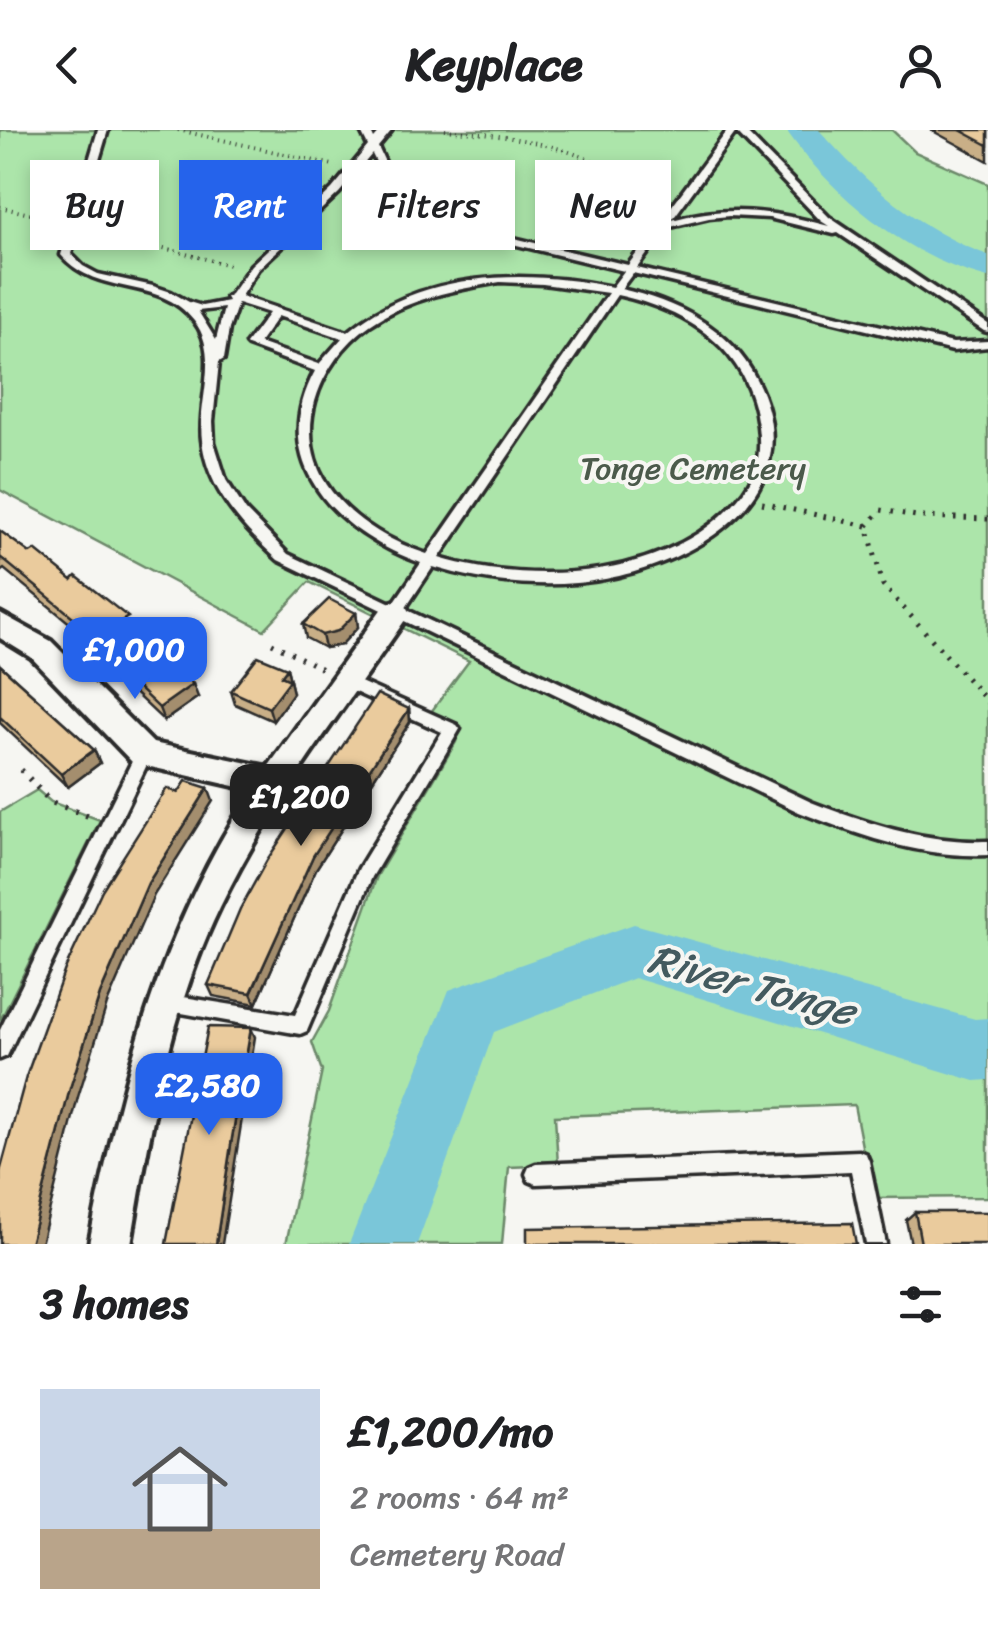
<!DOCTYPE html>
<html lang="en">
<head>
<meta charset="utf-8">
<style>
	:root { --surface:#fff; --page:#f6f6f6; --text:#202124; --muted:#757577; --accent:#2563eb }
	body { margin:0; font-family:Sriracha,sans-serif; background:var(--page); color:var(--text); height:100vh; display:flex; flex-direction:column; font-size:38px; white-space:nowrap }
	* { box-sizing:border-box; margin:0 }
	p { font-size:32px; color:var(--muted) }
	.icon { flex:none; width:55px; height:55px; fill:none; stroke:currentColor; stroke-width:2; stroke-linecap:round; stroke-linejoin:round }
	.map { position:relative; height:1114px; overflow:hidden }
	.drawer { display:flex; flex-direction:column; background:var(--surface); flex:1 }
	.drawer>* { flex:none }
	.hud { position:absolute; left:30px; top:30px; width:930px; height:90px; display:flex; gap:20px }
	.price { position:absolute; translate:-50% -85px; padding:0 22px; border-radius:20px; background:var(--accent); color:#fff; font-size:32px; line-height:65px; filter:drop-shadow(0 2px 5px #0008) }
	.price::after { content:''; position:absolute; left:50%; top:60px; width:30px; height:22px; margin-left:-15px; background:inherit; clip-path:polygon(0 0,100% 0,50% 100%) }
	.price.active { background:#222; color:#fff }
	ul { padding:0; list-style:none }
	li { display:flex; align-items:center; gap:30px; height:250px; padding:0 40px }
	li span { display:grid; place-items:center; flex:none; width:280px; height:200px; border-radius:0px; color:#555 }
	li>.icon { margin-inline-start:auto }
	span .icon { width:120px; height:120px; fill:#fffc; stroke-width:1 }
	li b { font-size:42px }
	h2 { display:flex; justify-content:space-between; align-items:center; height:120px; padding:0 40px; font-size:42px }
	.tag { padding:0 35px; border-radius:0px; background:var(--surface); box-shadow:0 5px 15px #0003; font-size:35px; line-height:90px }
	.tag.active { background:var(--accent); color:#fff }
	header { display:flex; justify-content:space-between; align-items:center; height:130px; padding:0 40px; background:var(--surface); font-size:45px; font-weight:800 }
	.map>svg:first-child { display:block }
</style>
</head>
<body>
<header><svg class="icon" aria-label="back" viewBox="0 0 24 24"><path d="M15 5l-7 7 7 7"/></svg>Keyplace<svg class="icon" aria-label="person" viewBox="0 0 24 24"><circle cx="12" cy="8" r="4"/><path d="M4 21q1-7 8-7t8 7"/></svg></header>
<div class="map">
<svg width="988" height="1114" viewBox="0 0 988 1114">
	<rect width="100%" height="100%" fill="#f6f6f2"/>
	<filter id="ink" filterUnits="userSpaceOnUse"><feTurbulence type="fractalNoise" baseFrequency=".01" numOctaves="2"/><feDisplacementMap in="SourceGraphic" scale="20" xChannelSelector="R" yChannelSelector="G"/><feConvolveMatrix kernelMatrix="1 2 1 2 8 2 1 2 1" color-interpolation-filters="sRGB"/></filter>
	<g filter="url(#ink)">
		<g fill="#ace5aa" stroke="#6c886a" stroke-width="2.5">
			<path d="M0,0H892L915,22L988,54V1067L872,1068L854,975L555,986L558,1035L509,1037L502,1114H286L322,941L312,912L329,881L377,746L456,612L461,596L431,582L469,531L309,452L264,500L0,360Z"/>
			<path d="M37,660L51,672L100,690L0,891V682Z"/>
		</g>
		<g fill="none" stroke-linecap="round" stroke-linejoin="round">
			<g fill="#7ac6d9" fill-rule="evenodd">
				<path d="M786,0H819C866,53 920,101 988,125V148C908,128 833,67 786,0Z"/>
				<path d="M634,794L975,889L988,888V950L975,951L634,848L494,902L417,1114H349L449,860Z"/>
			</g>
			<defs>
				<g id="lane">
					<path d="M98,0H108L71,124L83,136L98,144L153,156L171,162L189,172L202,176L228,171L226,167L231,164L251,135L332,59L368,16L360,0H370L374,9L382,0H392L378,17L390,43L414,65L488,102L628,135L728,0H744L829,87L988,194V202L984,201L838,103L834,104L769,88L729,86L709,88L666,98L637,138L953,213L988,211V217L953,221L633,143L621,159C675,171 731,198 756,249C819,371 680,444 576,453C528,457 479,451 433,437L405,479L811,672C869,694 925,713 988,711V725C921,728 861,706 799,682L278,430C243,398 207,359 202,310C197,271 221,225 194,191C159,145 99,169 61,125ZM736,2L821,91L829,96C775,81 726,74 672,90ZM372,24L383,46L406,69L480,106L624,141L612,157C524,139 420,141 348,202L241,166L258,139L339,63ZM500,152L543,154L608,163L427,424C391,412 356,392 332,362C289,306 317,233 370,195C409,168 454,160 500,152ZM617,165C689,181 749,219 758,296C761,320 759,341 744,361C678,449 536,457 439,428ZM238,173L269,183L246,214L248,216L315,241C265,333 338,403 421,433L393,474L288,424L246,381L226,350L214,312L213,291L219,232L224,229L229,199ZM224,178L216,210L198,181ZM278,186L342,208L319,234L259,213Z"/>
					<path d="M347,546L457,595L460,599L372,747L307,901L300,904L159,879L156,873L159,867L165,864L295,885L359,738L442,602L342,556L340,552L342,548Z"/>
					<path d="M144,618L150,619L152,624L7,926L0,929V900L138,619Z"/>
					<path d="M859,1021L866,1024L869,1031L886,1114H866L851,1041L536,1054L529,1051L526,1044L529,1037L536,1034Z"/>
				</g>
				<path id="street" d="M395,471L405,474L409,482L405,490C341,583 269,674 220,777C169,882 150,1000 131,1114H89C121,951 160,800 252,660L133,633L31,527L0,508V483L51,511L153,613L268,637L385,474Z"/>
			</defs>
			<use href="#lane" stroke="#2b2b2b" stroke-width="7"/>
			<use href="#street" stroke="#2b2b2b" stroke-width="8"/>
			<g stroke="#2b2b2b" stroke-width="4" stroke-dasharray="1 5" stroke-linecap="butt">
				<path d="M178,0L333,35"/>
				<path d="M445,0C519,7 601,17 654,74"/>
				<path d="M0,77L59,91"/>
				<path d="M94,100L233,136"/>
			</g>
			<g stroke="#2b2b2b" stroke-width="5" stroke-dasharray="2.5 8" stroke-linecap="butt">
				<path d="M762,373L867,396"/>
				<path d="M988,389L922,387L881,380L867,396L883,455L988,572"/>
				<path d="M272,513L322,539"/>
			</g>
			<path stroke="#2b2b2b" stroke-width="6" stroke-dasharray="2.5 9" stroke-linecap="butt" d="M21,640L51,672L91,687"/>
			<use href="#lane" fill="#f6f6f2" fill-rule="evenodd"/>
			<use href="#street" fill="#f6f6f2" fill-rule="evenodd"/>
		</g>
		<g fill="#c9af87" stroke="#2b2b2b" stroke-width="2.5">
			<path d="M931,0H988V31Z"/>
			<path d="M0,401L133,499L198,567L164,591L124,553L119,540L123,537L4,439L0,442Z"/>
			<path d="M356,483L358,497L341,515L325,518L306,508L303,494Z"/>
			<path d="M0,535L94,620L100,633L68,657L0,593Z"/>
			<path d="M287,538L293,563L273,591L235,574L231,561Z"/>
			<path d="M409,579L410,592L316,739L256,874L213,866L208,855Z"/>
			<path d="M915,1082L988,1114H911L906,1090Z"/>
		</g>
		<g fill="#a48e6e" stroke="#2b2b2b" stroke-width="2.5">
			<path d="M356,483L358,497L341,515L325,518L322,505Z"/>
			<path d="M287,538L293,563L273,591L269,578L281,546Z"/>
			<path d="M193,554L198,567L164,591L159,578Z"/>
			<path d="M409,579L410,592L316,739L256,874L251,863L313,726Z"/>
			<path d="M94,620L100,633L68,657L61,644Z"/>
			<path d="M208,658L213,671L154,765L107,874L78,967L41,1114H30L70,958L100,864L148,753Z"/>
			<path d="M251,898L255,907L222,1114H216L232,1008Z"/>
		</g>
		<g fill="#eacb9d" stroke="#2b2b2b" stroke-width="2.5">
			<path d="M960,0H988V15Z"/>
			<path d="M0,401L30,423L35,420L72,450L76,446L128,487L123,490L193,554L159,578L119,540L129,533L0,427Z"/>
			<path d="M329,469L356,483L338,501L322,505L303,494Z"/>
			<path d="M258,526L287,538L281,546L290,550L269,578L231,561Z"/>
			<path d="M0,535L94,620L61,644L0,587Z"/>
			<path d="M377,564L409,579L313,726L251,863L208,855L240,779L267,730Z"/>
			<path d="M186,651L208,658L148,753L100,864L70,958L30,1114H0V1042L26,947L65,839L102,760L167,658L178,663Z"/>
			<path d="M208,897L251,898L232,1008L216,1114H166Z"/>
			<path d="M915,1082H988V1114H921Z"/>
			<path d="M852,1093L856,1114H527V1098Z"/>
		</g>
	</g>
	<g text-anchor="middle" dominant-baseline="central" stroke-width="8" stroke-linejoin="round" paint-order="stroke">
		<g font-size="32" fill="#4b5a4b" stroke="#f6f6f2">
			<text x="693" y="338">Tonge Cemetery</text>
		</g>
		<g font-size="42" font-style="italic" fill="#435a5f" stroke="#f6f6f2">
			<text transform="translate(752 855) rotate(15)">River Tonge</text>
		</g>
	</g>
</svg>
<b class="price" style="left:135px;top:572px">£1,000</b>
<b class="price active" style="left:301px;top:719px">£1,200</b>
<b class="price" style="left:209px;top:1008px">£2,580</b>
<div class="hud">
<a class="tag">Buy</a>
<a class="tag active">Rent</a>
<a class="tag">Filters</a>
<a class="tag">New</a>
</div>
</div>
<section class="drawer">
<h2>3 homes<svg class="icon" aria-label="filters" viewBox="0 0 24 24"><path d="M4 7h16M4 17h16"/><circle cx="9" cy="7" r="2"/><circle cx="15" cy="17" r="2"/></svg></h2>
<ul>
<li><span style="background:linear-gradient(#c9d6e8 70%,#b9a48a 0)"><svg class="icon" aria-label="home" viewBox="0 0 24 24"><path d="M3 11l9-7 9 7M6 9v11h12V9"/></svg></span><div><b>£1,200/mo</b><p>2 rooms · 64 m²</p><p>Cemetery Road</p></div></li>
</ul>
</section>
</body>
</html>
